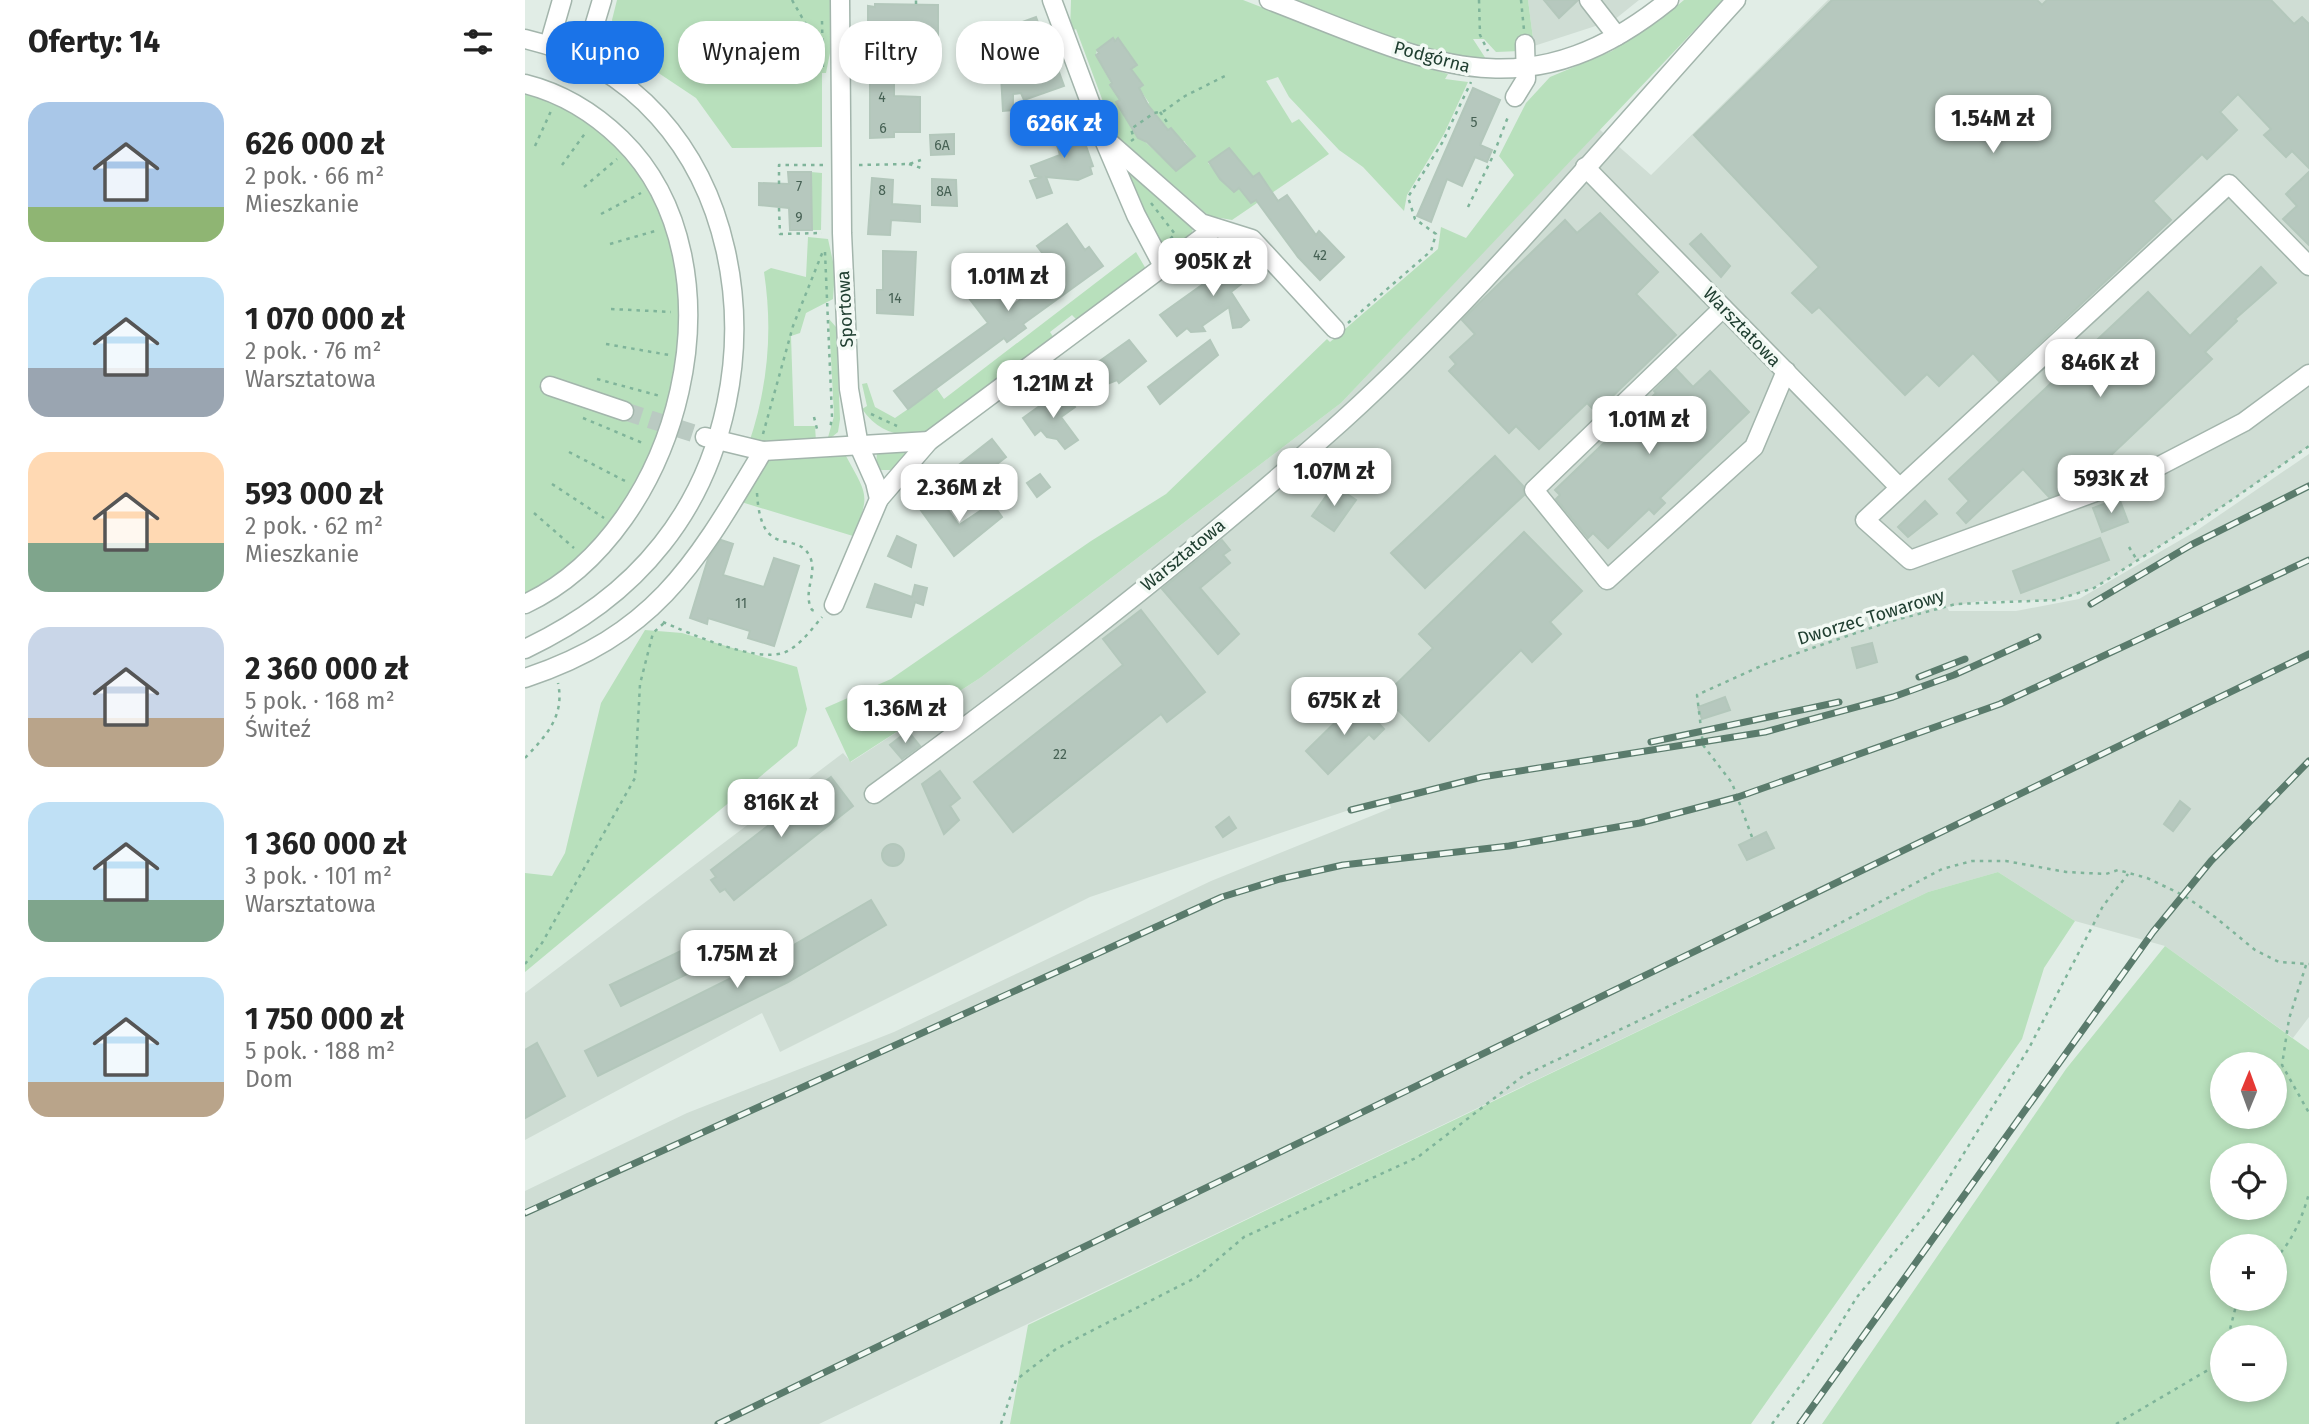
<!DOCTYPE html>
<html lang="pl">
<head>
<meta charset="utf-8">
<style>
	:root { --surface:#fff; --page:#f6f6f6; --text:#222; --muted:#767676; --accent:#1a73e8 }
	body { margin:0; font-family:"Fira Sans",sans-serif; background:var(--page); color:var(--text); height:100vh; display:flex; flex-direction:column; font-size:26px; white-space:nowrap }
	* { box-sizing:border-box; margin:0 }
	p { font-size:23px; color:var(--muted) }
	.icon { flex:none; width:38px; height:38px; fill:none; stroke:currentColor; stroke-width:2; stroke-linecap:round; stroke-linejoin:round }
	.map { position:relative; flex:1; overflow:hidden }
	.side { display:flex; flex-direction:column; background:var(--surface); width:525px }
	.side>* { flex:none }
	.top-card { position:absolute; left:21px; top:21px; width:665px; height:63px; display:flex; gap:14px }
	.needle { width:46px; rotate:1deg }
	.controls { position:absolute; left:1685px; top:1052px; display:grid; gap:14px }
	.controls a { display:grid; place-items:center; width:77px; height:77px; border-radius:50%; background:var(--surface); box-shadow:0 4px 10px #0003; font-size:35px }
	.price { position:absolute; translate:-50% -60px; padding:0 16px; border-radius:14px; background:#fff; color:#222; font-size:23px; line-height:46px; filter:drop-shadow(0 2px 4px #0008) }
	.price::after { content:''; position:absolute; left:50%; top:42px; width:21px; height:16px; margin-left:-10px; background:inherit; clip-path:polygon(0 0,100% 0,50% 100%) }
	.price.current { background:var(--accent); color:#fff }
	ul { padding:0; list-style:none }
	li { display:flex; align-items:center; gap:21px; height:175px; padding:0 28px }
	li span { display:grid; place-items:center; flex:none; width:196px; height:140px; border-radius:21px; color:#555 }
	li>.icon { margin-inline-start:auto }
	span .icon { width:84px; height:84px; fill:#fffc; stroke-width:1 }
	li b { font-size:30px }
	h2 { display:flex; justify-content:space-between; align-items:center; height:84px; padding:0 28px; font-size:30px }
	.tag { padding:0 24px; border-radius:28px; background:var(--surface); box-shadow:0 4px 10px #0003; font-size:24px; line-height:63px }
	.tag.current { background:var(--accent); color:#fff }
	main { display:flex; flex:1; min-height:0 }
	.map>svg:first-child { display:block }
</style>
</head>
<body>
<main>
<section class="side">
<h2>Oferty: 14<svg class="icon" aria-label="filters" viewBox="0 0 24 24"><path d="M4 7h16M4 17h16"/><circle cx="9" cy="7" r="2"/><circle cx="15" cy="17" r="2"/></svg></h2>
<ul>
<li><span style="background:linear-gradient(#a9c7e8 75%,#8fb573 0)"><svg class="icon" aria-label="home" viewBox="0 0 24 24"><path d="M3 11l9-7 9 7M6 9v11h12V9"/></svg></span><div><b>626 000 zł</b><p>2 pok. · 66 m²</p><p>Mieszkanie</p></div></li>
<li><span style="background:linear-gradient(#bfe0f5 65%,#9aa5b1 0)"><svg class="icon" aria-label="home" viewBox="0 0 24 24"><path d="M3 11l9-7 9 7M6 9v11h12V9"/></svg></span><div><b>1 070 000 zł</b><p>2 pok. · 76 m²</p><p>Warsztatowa</p></div></li>
<li><span style="background:linear-gradient(#ffd9b3 65%,#7fa58c 0)"><svg class="icon" aria-label="home" viewBox="0 0 24 24"><path d="M3 11l9-7 9 7M6 9v11h12V9"/></svg></span><div><b>593 000 zł</b><p>2 pok. · 62 m²</p><p>Mieszkanie</p></div></li>
<li><span style="background:linear-gradient(#c9d6e8 65%,#b9a48a 0)"><svg class="icon" aria-label="home" viewBox="0 0 24 24"><path d="M3 11l9-7 9 7M6 9v11h12V9"/></svg></span><div><b>2 360 000 zł</b><p>5 pok. · 168 m²</p><p>Świteź</p></div></li>
<li><span style="background:linear-gradient(#bfe0f5 70%,#7fa58c 0)"><svg class="icon" aria-label="home" viewBox="0 0 24 24"><path d="M3 11l9-7 9 7M6 9v11h12V9"/></svg></span><div><b>1 360 000 zł</b><p>3 pok. · 101 m²</p><p>Warsztatowa</p></div></li>
<li><span style="background:linear-gradient(#bfe0f5 75%,#b9a48a 0)"><svg class="icon" aria-label="home" viewBox="0 0 24 24"><path d="M3 11l9-7 9 7M6 9v11h12V9"/></svg></span><div><b>1 750 000 zł</b><p>5 pok. · 188 m²</p><p>Dom</p></div></li>
</ul>
</section>
<div class="map">
<svg width="1784" height="1424" viewBox="0 0 1784 1424">
	<rect width="100%" height="100%" fill="#e1ede6"/>
	<g fill="#cfddd4">
		<path d="M1003,0H1114L1089,20L1009,46Z"/>
		<path d="M1303,0H1784V446L1701,504L1569,588L1531,600L1455,601L1422,607L1424,611H1491L1554,599L1671,531L1784,454V1017L1768,1038L1640,946L1550,921L1473,872L1403,892L294,1424H0V1191L162,1113L369,1032L686,881L866,808L863,797L565,897L255,1052L237,1013L0,1140V993L318,753L326,762L455,678L816,403L1074,129L1126,175Z"/>
	</g>
	<g fill="#b8e0bc" fill-rule="evenodd">
		<path d="M92,0H307V43L301,73H297V147L207,148L171,98L132,72L90,31L87,20Z"/>
		<path d="M546,0H718L859,55L923,74L920,79L943,82L919,134L882,195L879,211L838,167L814,150L764,97L753,77L741,81L767,123L774,119L804,154L707,220L684,216L590,134L551,29L545,32ZM587,39H593L612,64L606,69L618,84L614,88L624,103L603,119L591,103L595,100L571,55L572,50ZM638,125L656,142L659,141L670,156L651,171L615,137ZM704,149L728,177L734,173L745,189L726,203L714,188L708,191L683,163Z"/>
		<path d="M768,0H1003L1009,46L995,51L971,52L959,39H948L961,59C894,52 831,24 768,0Z"/>
		<path d="M1159,0H1198L816,403L455,678L325,762L300,708L366,679L566,541L641,494L802,339L805,342L913,249L916,227L941,238L989,175L974,156L1001,103L1025,77L1087,51L1135,20Z"/>
		<path d="M0,84L105,148L160,263L149,410L74,547L0,604Z"/>
		<path d="M600,168L668,227L667,235L649,248L633,244Z"/>
		<path d="M286,172L297,173L296,230H287Z"/>
		<path d="M283,237L303,239L310,271L308,299L281,313L275,333L266,336L269,426H290L291,442L224,443C243,386 248,331 239,272L246,268L281,277Z"/>
		<path d="M611,252L621,269L553,321L547,315L525,332L529,338C508,354 416,429 398,433C371,438 353,431 337,409L342,406L337,384L342,383L350,407L370,418L412,389L419,399Z"/>
		<path d="M304,319L311,327L315,419L313,432L302,441L309,416Z"/>
		<path d="M379,451L382,454L368,470H355L351,464L352,453Z"/>
		<path d="M321,456C342,495 346,494 328,536L213,501L241,457Z"/>
		<path d="M120,630L157,633L272,667L282,709L272,746L0,972V873L27,876L40,853L76,703Z"/>
		<path d="M1473,872L1550,921L1519,968L1497,1039L1226,1424H485L503,1325L1403,892Z"/>
		<path d="M1640,946L1784,1050V1424H1297L1541,1069ZM1698,1064H1750V1116H1698ZM1698,1155H1750V1208H1698ZM1698,1246H1750V1298H1698ZM1698,1337H1750V1390H1698Z"/>
	</g>
	<g fill="#b6c8be" stroke="#b3c7bb" stroke-width="2">
		<path d="M1019,0H1053L1034,18Z"/>
		<path d="M1307,0H1512L1517,5L1522,0H1746L1769,24L1777,17L1784,24V168L1767,151L1761,157L1739,135L1746,129L1713,94L1695,112L1712,130L1682,159L1677,154L1628,201L1646,220L1474,381L1448,353L1414,386L1402,374L1380,395L1294,307L1287,313L1267,293L1294,267L1169,135Z"/>
		<path d="M350,4L413,5V36L372,35V39L343,37V6L350,7Z"/>
		<path d="M511,17L519,39L488,48V76L530,61L539,86L499,100L496,93L488,94V110L478,111L476,75L462,74V61H480L467,33Z"/>
		<path d="M588,38L590,41L593,38L612,65L606,69L618,85L614,88L623,105L643,130L646,128L670,156L651,171L622,142L613,138L591,102L595,100L585,85L587,83L571,55L574,53L572,50Z"/>
		<path d="M345,83H369V96L395,97V132H369V137L345,138Z"/>
		<path d="M948,88L975,100L955,145L967,150L962,162L950,157L937,186L922,179L906,222L892,216Z"/>
		<path d="M552,120L568,166L565,167L567,174L553,180L521,177L527,193L512,198L505,181L517,177L510,176L506,166L535,155L527,129Z"/>
		<path d="M429,134V154L406,155L405,135Z"/>
		<path d="M704,148L728,177L734,173L753,201L762,195L791,235L794,231L819,257L795,280L773,257L731,200L726,203L714,188L709,192L695,179L684,162Z"/>
		<path d="M263,172H286L287,230H265L264,208L234,205V183L264,184Z"/>
		<path d="M1784,172V245L1758,219L1772,206L1761,194Z"/>
		<path d="M347,178L368,180L367,204L395,206V222L366,220L365,235L343,234Z"/>
		<path d="M407,179L431,180L432,206L407,205Z"/>
		<path d="M1075,213L1133,272L1111,294L1151,335L1071,412L1062,403L1014,449L991,426L984,433L924,371L931,364L925,357L950,334L937,320L947,310L1040,220L1052,233Z"/>
		<path d="M542,224L560,250L564,247L578,266L498,324L501,328L482,342L479,338L383,409L369,391L463,323L443,297L462,282L480,306L483,304L486,307L531,271L512,246Z"/>
		<path d="M1176,234L1205,266L1196,277L1165,244Z"/>
		<path d="M358,251L391,252L388,315L352,313V290H358Z"/>
		<path d="M721,251L735,269L706,292L724,320L716,327L708,328L704,307L677,326L680,331L666,332L662,328L652,336L635,315L681,282L679,280Z"/>
		<path d="M1736,267L1751,283L1710,319L1712,321L1680,352L1687,359L1563,477L1558,471L1536,493L1524,497L1498,469L1441,523L1432,513L1444,501L1424,479L1623,292L1665,336Z"/>
		<path d="M604,340L621,361L594,383L592,380L577,386L565,368Z"/>
		<path d="M685,340L693,355L635,404L623,387Z"/>
		<path d="M1151,369L1168,387L1185,371L1224,412L1135,498L1140,503L1129,514L1124,509L1083,548L1068,533L1063,538L1031,499L1035,495L1030,490L1131,393L1129,391Z"/>
		<path d="M537,390L550,407L536,417L553,440L540,449L532,439L522,437L516,430L510,435L498,418Z"/>
		<path d="M467,439L481,457L463,471L470,483L461,489L452,478L443,486L430,468Z"/>
		<path d="M970,456L998,486L999,495L900,588L866,553Z"/>
		<path d="M515,474L525,487L512,497L502,483Z"/>
		<path d="M809,485L831,500L809,531L787,516Z"/>
		<path d="M413,496L434,525L467,503L477,517L429,556L395,509Z"/>
		<path d="M1594,498L1603,522L1577,532L1568,508Z"/>
		<path d="M1400,501L1412,514L1383,537L1373,527Z"/>
		<path d="M999,532L1057,591L1025,622L1036,634L1007,662L996,650L904,741L859,696L908,648L894,634Z"/>
		<path d="M372,536L391,545L386,567L363,556Z"/>
		<path d="M1575,538L1584,560L1496,593L1488,571Z"/>
		<path d="M196,540L208,544L198,575L239,587L249,558L274,566L249,646L223,638L225,631L183,618L182,624L165,618L183,559Z"/>
		<path d="M697,540L705,550L698,555L705,563L675,588L714,634L693,654L637,589Z"/>
		<path d="M350,584L387,597L390,585L402,588L398,605L390,602L386,617L342,607Z"/>
		<path d="M616,610L680,692L642,722L636,714L488,832L449,782L598,665L578,639Z"/>
		<path d="M1347,643L1352,662L1332,668L1327,648Z"/>
		<path d="M1200,697L1205,710L1177,719L1173,707Z"/>
		<path d="M832,701L859,729L849,739L844,734L803,774L781,751Z"/>
		<path d="M383,731L395,746L377,759L365,745Z"/>
		<path d="M415,771L435,798L425,806L434,820L419,834L397,784Z"/>
		<path d="M306,777L328,806L209,900L200,889L195,892L186,880L191,877L186,870Z"/>
		<path d="M1655,801L1665,809L1648,831L1639,824Z"/>
		<path d="M704,817L711,828L698,837L691,827Z"/>
		<path d="M1241,832L1249,848L1222,860L1214,845Z"/>
		<circle cx="368" cy="855" r="11"/>
		<path d="M346,900L361,925L263,982L73,1076L60,1051L248,957Z"/>
		<path d="M185,937L195,958L96,1006L85,985Z"/>
		<path d="M12,1043L40,1096L0,1118V1050Z"/>
	</g>
	<g fill="none" stroke-linecap="round" stroke-linejoin="round">
		<path stroke="#bacac2" stroke-width="18" stroke-dasharray="18 9" stroke-linecap="butt" d="M99,411L180,437"/>
		<defs>
			<g id="minor">
				<path d="M527,0L578,137L676,223L727,239L810,329"/>
				<path d="M744,0C898,59 997,119 1144,0"/>
				<path d="M1064,0L1092,36"/>
				<path d="M0,39C223,90 266,382 137,544C100,591 54,623 0,649"/>
				<path d="M24,45L37,0"/>
				<path d="M59,60L77,0"/>
				<path d="M0,84C36,93 69,113 96,139C224,264 156,531 0,604"/>
				<path d="M990,97L1001,79L1000,44"/>
				<path d="M579,140L611,215L638,266"/>
				<path d="M1060,167L1374,487"/>
				<path d="M1784,266L1704,184L1340,520L1385,560L1617,475L1719,422L1784,374"/>
				<path d="M1198,308L1009,490L1082,580L1229,447L1261,371"/>
				<path d="M25,386L99,411"/>
				<path d="M180,437L238,451"/>
				<path d="M354,499L404,441L690,228"/>
				<path d="M309,605L354,499L350,482L334,446L324,389L317,233L315,0"/>
				<path d="M0,678C132,634 171,563 238,451L404,441"/>
				<path d="M349,794C503,682 655,565 798,438C948,306 1076,148 1211,0"/>
			</g>
		</defs>
		<use href="#minor" stroke="#a3b5ac" stroke-width="21"/>
		<g stroke="#7fb49a" stroke-width="2.5" stroke-dasharray="3.5 5" stroke-linecap="butt">
			<path d="M267,0L294,47"/>
			<path d="M954,0L955,35L963,51"/>
			<path d="M996,0L999,30"/>
			<path d="M391,4V0"/>
			<path d="M297,21L298,70"/>
			<path d="M517,112L547,100"/>
			<path d="M635,112L644,125"/>
			<path d="M606,141L609,139L606,129L629,113L639,111L660,96L702,75"/>
			<path d="M10,146L26,111"/>
			<path d="M384,164L396,168"/>
			<path d="M37,165L61,132"/>
			<path d="M334,165L384,164L396,160"/>
			<path d="M254,184V165H300"/>
			<path d="M59,187L92,159"/>
			<path d="M626,203L650,234L643,241"/>
			<path d="M943,207L968,156L984,114"/>
			<path d="M254,208L255,234L297,233"/>
			<path d="M76,214L116,193"/>
			<path d="M85,244L130,231"/>
			<path d="M300,252L307,416L305,430"/>
			<path d="M86,309L146,312"/>
			<path d="M823,323L906,251L911,234L890,219L883,197L917,143L946,82"/>
			<path d="M81,344L144,355"/>
			<path d="M72,379L135,396"/>
			<path d="M346,414L372,426"/>
			<path d="M289,417L293,433"/>
			<path d="M58,418L120,444"/>
			<path d="M238,434L268,326L298,251"/>
			<path d="M44,452L100,481"/>
			<path d="M27,484L79,518"/>
			<path d="M232,493C236,563 272,528 285,557C293,574 277,592 287,610L293,612"/>
			<path d="M9,513L49,548"/>
			<path d="M1604,547L1612,560"/>
			<path d="M138,622C166,634 229,662 258,653C273,648 287,629 297,617"/>
			<path d="M0,758C21,736 40,716 33,683"/>
			<path d="M1227,837L1207,783L1178,745L1172,695L1238,665L1363,622L1431,604L1531,600L1569,588L1701,504L1784,446"/>
			<path d="M0,964L17,943L110,778L115,684L128,633L139,623"/>
			<path d="M1781,965L1764,1019L1757,1065L1784,1113"/>
			<path d="M1750,1259C1767,1242 1778,1216 1784,1193"/>
			<path d="M1703,1337L1713,1298"/>
			<path d="M476,1424L491,1380L531,1349L672,1277L719,1237L893,1157L998,1076L1291,936L1417,869L1447,861H1481L1541,872L1581,874L1593,870L1622,878L1658,895L1690,917L1730,950L1754,962L1784,964"/>
			<path d="M1247,1424L1286,1371L1332,1297L1402,1213L1504,1048L1578,906L1603,874"/>
			<path d="M1591,1424L1688,1367L1698,1353"/>
		</g>
		<use href="#minor" stroke="#fff" stroke-width="18"/>
		<defs>
			<g id="rail">
				<path d="M1566,604L1666,545L1784,486"/>
				<path d="M1394,677L1440,659"/>
				<path d="M1126,742L1314,702"/>
				<path d="M826,810L957,777L1240,732L1368,697L1429,675L1513,637"/>
				<path d="M0,1213L697,897L755,879L818,865L984,846L1115,823L1213,797L1475,704L1784,560"/>
				<path d="M193,1424L1784,654"/>
				<path d="M1275,1424L1628,932L1686,861L1784,761"/>
			</g>
		</defs>
		<use href="#rail" stroke="#5a7b6c" stroke-width="7"/>
		<use href="#rail" stroke="#f2f9f4" stroke-width="4.5" stroke-dasharray="13" stroke-linecap="butt"/>
	</g>
	<g text-anchor="middle" dominant-baseline="central" stroke-width="7" stroke-linejoin="round" paint-order="stroke">
		<g font-size="14" fill="#466154">
			<text x="357" y="97">4</text>
			<text x="949" y="122">5</text>
			<text x="358" y="128">6</text>
			<text x="417" y="145">6A</text>
			<text x="274" y="186">7</text>
			<text x="357" y="190">8</text>
			<text x="419" y="191">8A</text>
			<text x="274" y="217">9</text>
			<text x="795" y="255">42</text>
			<text x="370" y="298">14</text>
			<text x="216" y="603">11</text>
			<text x="535" y="754">22</text>
		</g>
		<g font-size="18" fill="#203f31" stroke="#f2f9f4">
			<text transform="translate(907 57) rotate(15)">Podgórna</text>
			<text transform="translate(320 309) rotate(-93)">Sportowa</text>
			<text transform="translate(1217 327) rotate(46)">Warsztatowa</text>
			<text transform="translate(658 555) rotate(-39)">Warsztatowa</text>
			<text transform="translate(1346 617) rotate(-17)">Dworzec Towarowy</text>
		</g>
	</g>
</svg>
<div class="controls">
<a><svg class="needle" viewBox="-14 -14 28 28"><path d="M0-13l5 13h-10z" fill="#e53935"/><path d="M0 13l5-13h-10z" fill="#767676"/></svg></a>
<a><svg class="icon" aria-label="locate" viewBox="0 0 24 24"><circle cx="12" cy="12" r="6"/><path d="M12 2v4M12 18v4M2 12h4M18 12h4"/></svg></a>
<a>+</a>
<a>−</a>
</div>
<b class="price" style="left:1468px;top:155px">1.54M zł</b>
<b class="price current" style="left:539px;top:160px">626K zł</b>
<b class="price" style="left:688px;top:298px">905K zł</b>
<b class="price" style="left:483px;top:313px">1.01M zł</b>
<b class="price" style="left:1575px;top:399px">846K zł</b>
<b class="price" style="left:528px;top:420px">1.21M zł</b>
<b class="price" style="left:1124px;top:456px">1.01M zł</b>
<b class="price" style="left:809px;top:508px">1.07M zł</b>
<b class="price" style="left:1586px;top:515px">593K zł</b>
<b class="price" style="left:434px;top:524px">2.36M zł</b>
<b class="price" style="left:819px;top:737px">675K zł</b>
<b class="price" style="left:380px;top:745px">1.36M zł</b>
<b class="price" style="left:256px;top:839px">816K zł</b>
<b class="price" style="left:212px;top:990px">1.75M zł</b>
<div class="top-card">
<a class="tag current">Kupno</a>
<a class="tag">Wynajem</a>
<a class="tag">Filtry</a>
<a class="tag">Nowe</a>
</div>
</div>
</main>
</body>
</html>
